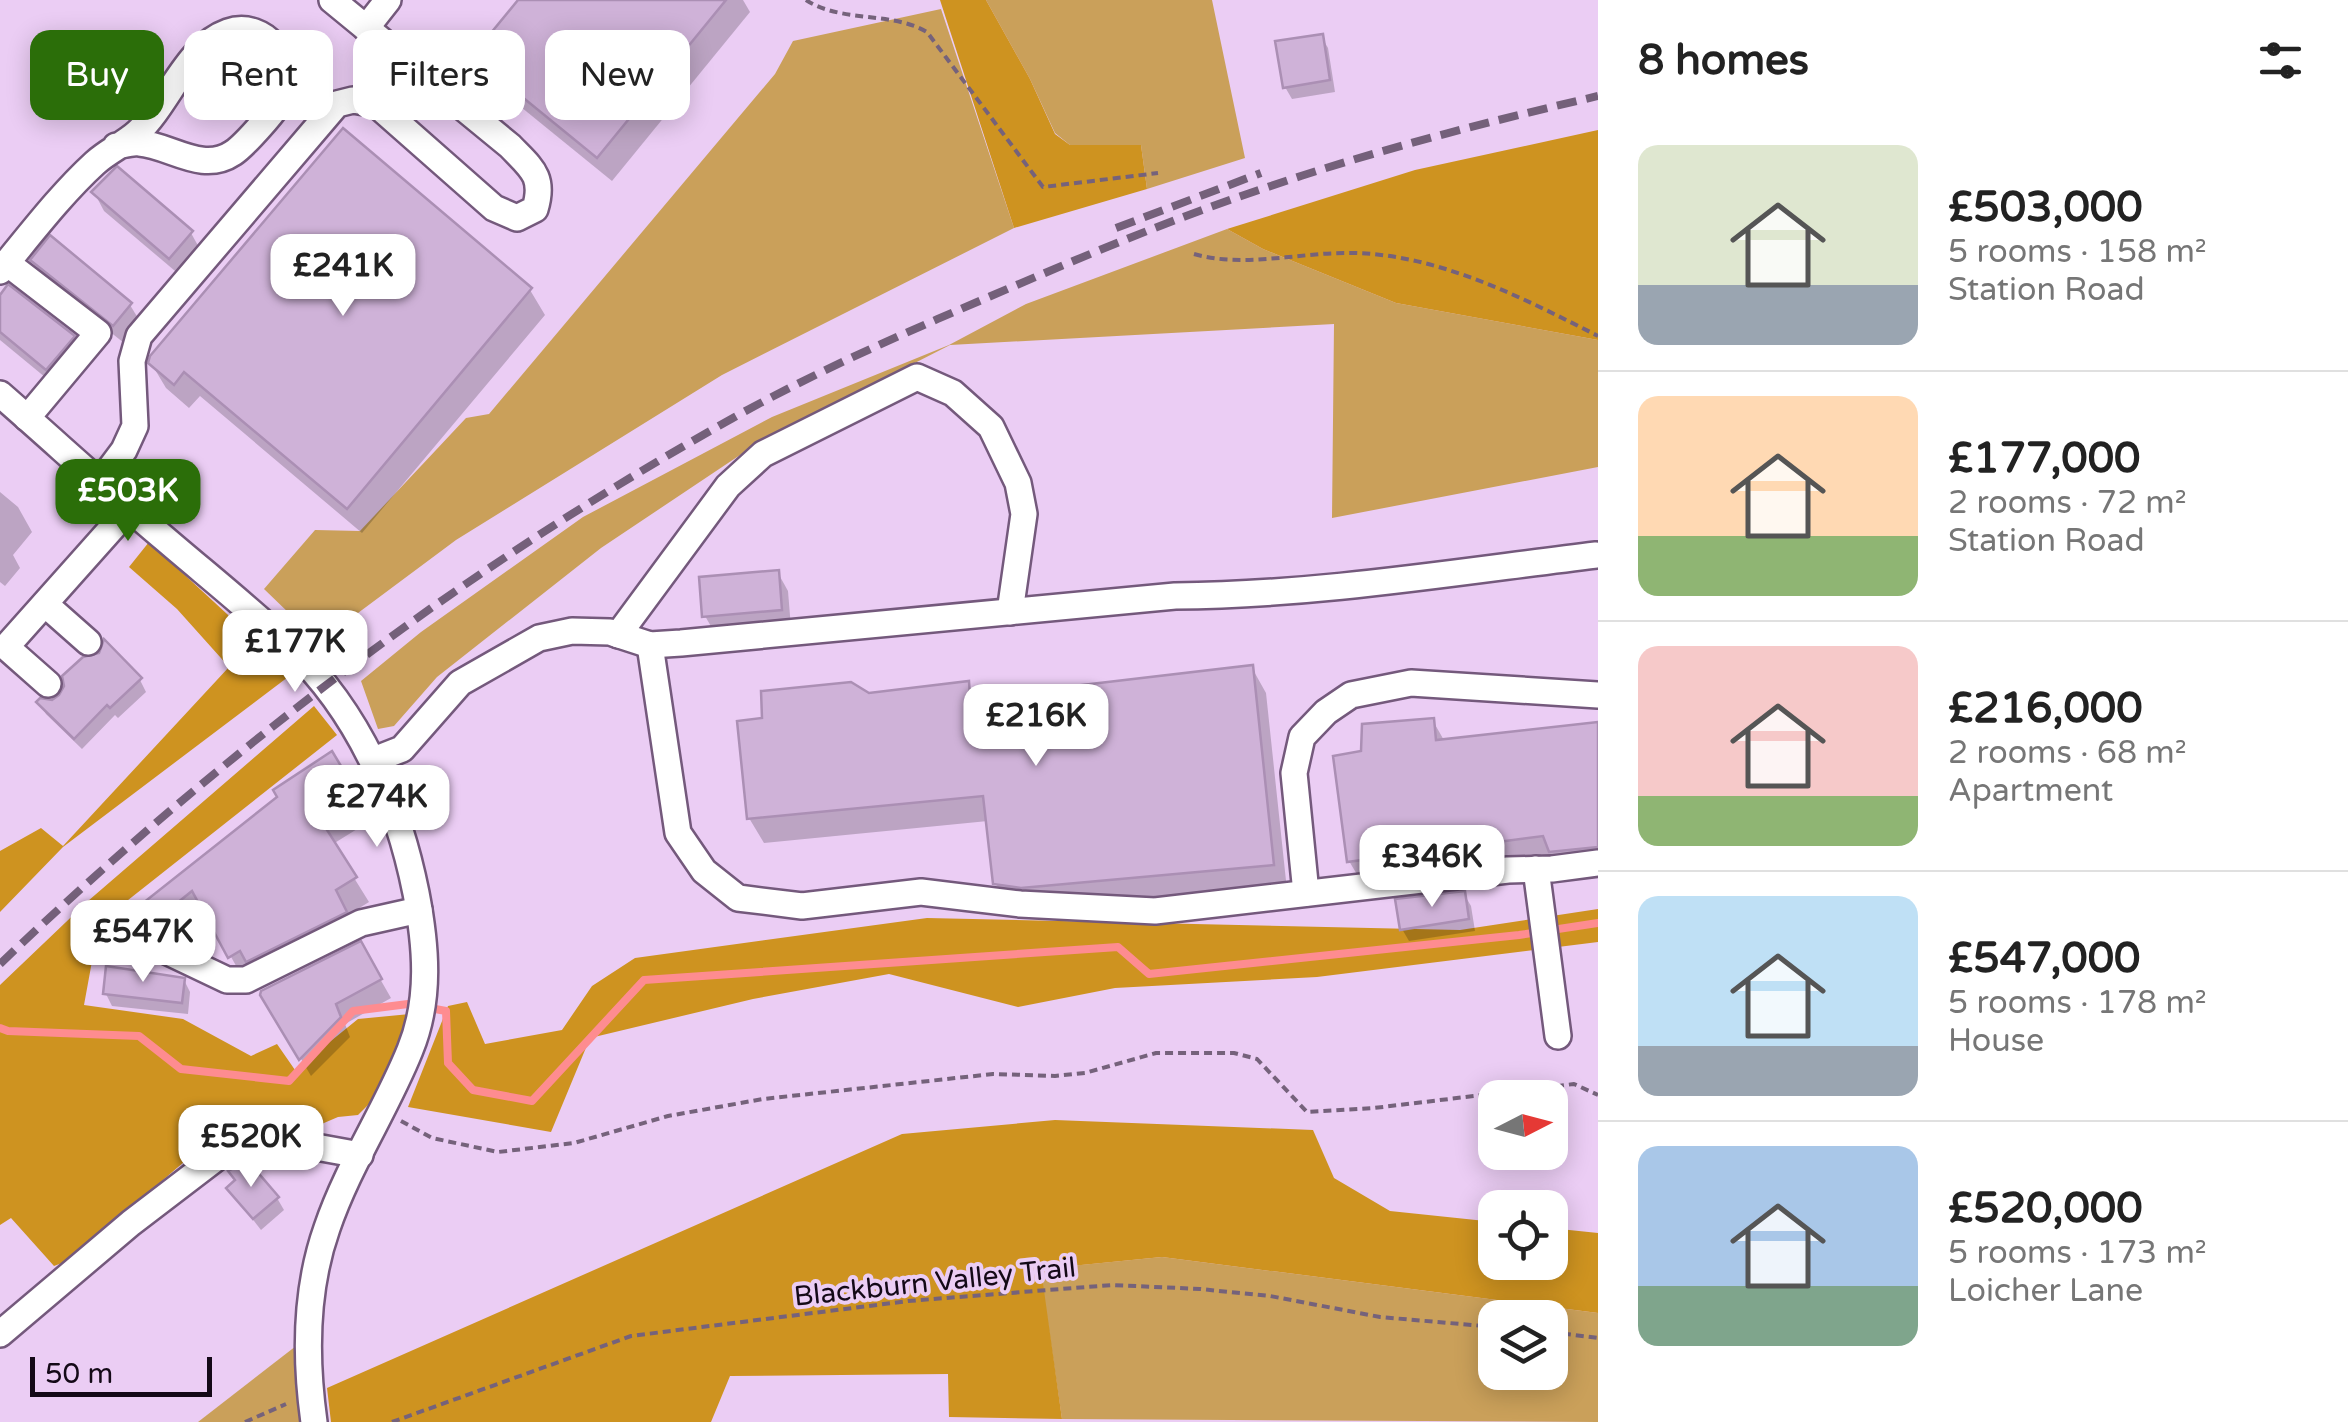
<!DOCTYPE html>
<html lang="en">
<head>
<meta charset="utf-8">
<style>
	:root { --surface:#fff; --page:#f6f6f6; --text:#222; --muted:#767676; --line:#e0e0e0; --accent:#2b6e09 }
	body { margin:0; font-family:"Varela Round",sans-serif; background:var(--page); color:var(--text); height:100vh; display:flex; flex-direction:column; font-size:38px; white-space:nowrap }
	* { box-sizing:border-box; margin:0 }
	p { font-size:32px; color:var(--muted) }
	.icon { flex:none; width:55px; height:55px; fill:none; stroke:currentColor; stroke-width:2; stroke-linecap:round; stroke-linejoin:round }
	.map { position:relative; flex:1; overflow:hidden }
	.panel { display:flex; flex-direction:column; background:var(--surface); width:750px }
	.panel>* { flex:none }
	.banner { position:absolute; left:30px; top:30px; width:950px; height:90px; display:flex; gap:20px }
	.needle { width:65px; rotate:84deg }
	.tools { position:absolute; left:1478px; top:1080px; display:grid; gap:20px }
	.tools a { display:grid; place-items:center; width:90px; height:90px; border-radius:20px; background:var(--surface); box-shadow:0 5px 25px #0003; font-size:50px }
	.scale { position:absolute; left:30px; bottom:25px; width:182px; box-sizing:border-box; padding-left:10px; border:5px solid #140917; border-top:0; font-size:28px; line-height:35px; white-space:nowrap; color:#140917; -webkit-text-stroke:8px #ebcdf4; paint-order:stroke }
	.price { position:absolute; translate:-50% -85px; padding:0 22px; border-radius:20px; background:#fff; color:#222; font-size:32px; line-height:65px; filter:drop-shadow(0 2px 5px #0008) }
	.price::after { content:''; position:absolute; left:50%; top:60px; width:30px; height:22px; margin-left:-15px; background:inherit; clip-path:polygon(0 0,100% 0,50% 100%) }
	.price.current { background:var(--accent); color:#fff }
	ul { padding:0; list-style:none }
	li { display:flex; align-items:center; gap:30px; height:250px; padding:0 40px }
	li+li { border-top:2px solid var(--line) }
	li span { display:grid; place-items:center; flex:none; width:280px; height:200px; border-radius:20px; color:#555 }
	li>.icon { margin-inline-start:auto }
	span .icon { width:120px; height:120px; fill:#fffc; stroke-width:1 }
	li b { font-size:42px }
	h2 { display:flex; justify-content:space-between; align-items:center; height:120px; padding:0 40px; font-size:42px }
	.tag { padding:0 35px; border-radius:20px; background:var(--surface); box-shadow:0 5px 25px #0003; font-size:35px; line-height:90px }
	.tag.current { background:var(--accent); color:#fff }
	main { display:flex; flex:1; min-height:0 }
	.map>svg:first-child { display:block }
</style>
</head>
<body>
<main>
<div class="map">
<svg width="1598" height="1422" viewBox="0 0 1598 1422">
	<rect width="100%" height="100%" fill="#ebcdf4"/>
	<g fill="#caa05a" fill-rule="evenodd">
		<path d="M986,0H1212L1245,158L1147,189L1141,145H1070L1055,133L1030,79Z"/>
		<path d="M941,9L1014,228L722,375L456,540L319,642L264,589L315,530L360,531L466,418L489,414L775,74L793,41Z"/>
		<path d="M1227,229L1263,249L1396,303L1598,340V467L1332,518L1334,324L950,345L758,443L601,548L437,677L394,726L378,729L361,681L421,632L583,517L772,417L949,345L1026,304Z"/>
		<path d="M1162,1257L1598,1313V1422L1062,1419L1040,1269ZM1495,1318H1550V1372H1495Z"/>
		<path d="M296,1346L304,1422H198Z"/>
	</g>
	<g fill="#ce9320">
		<path d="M940,0H986L1030,79L1055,134L1070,145H1141L1147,189L1014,228Z"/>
		<path d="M1598,130V340L1396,303L1263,249L1227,229L1415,170Z"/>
		<path d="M149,542L292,674L63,847L0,912V851L41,828L63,846L229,667L177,609L129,567Z"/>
		<path d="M314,706L337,735L99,923L84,1005L183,1019L251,1056L277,1044L295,1070L358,1019L410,1014L374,1099L358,1115L338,1117L310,1129L267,1122L213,1137L70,1260L54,1266L11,1218L0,1225V985L88,901Z"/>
		<path d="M1598,909V942L1317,977L1115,988L1018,1007L889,974L753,999L590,1038L551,1132L408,1107L448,1006L467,1002L485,1044L562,1030L592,986L635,958L927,918L1460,930Z"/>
		<path d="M1055,1120L1313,1130L1334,1178L1390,1211L1495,1222V1262H1550V1228L1598,1233V1313L1162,1257L1041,1269L1062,1419L949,1417L948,1374L730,1376L711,1422H331L327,1388L902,1134Z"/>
	</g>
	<g fill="#0003">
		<path d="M521,0H743L750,12L612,181L489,81L475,56Z"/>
		<path d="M1321,36L1328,48L1335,92L1292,99L1285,87Z"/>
		<path d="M343,131L530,290L545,315L362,533L200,396L189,408L166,388L151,363Z"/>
		<path d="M94,192L191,233L201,251L181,276L104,211Z"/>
		<path d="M33,260L130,305L141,323L124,343L44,279Z"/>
		<path d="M0,299L73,337L83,356L57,387L0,340Z"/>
		<path d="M0,492L18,507L32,532L13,555L20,568L5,586L0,582Z"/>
		<path d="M778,573L788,591L791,628L716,635L705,616Z"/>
		<path d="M1252,668L1266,693L1287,890L1010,909L996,884L988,821L764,843L749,818L868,695L968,684L977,699Z"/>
		<path d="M140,680L146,692L118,718L115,715L82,749L46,714L39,702H53L61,697Z"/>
		<path d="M1433,721L1445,742L1598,725V873L1364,886L1349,861L1364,753Z"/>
		<path d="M331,755L370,821L333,844L369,902L348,915L359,937L244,980L207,914L150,960L136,947L122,923Z"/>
		<path d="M1464,894L1471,906L1475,931L1409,941L1402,929Z"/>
		<path d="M360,944L391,998L345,1024L350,1037L311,1076L263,994Z"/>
		<path d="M184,980L190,992L188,1014L112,1006L106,994Z"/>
		<path d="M229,1189L277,1198L284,1210L261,1230Z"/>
	</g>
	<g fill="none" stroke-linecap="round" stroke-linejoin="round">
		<path stroke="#fe8c90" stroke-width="8" d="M0,1028L8,1031L139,1036L181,1069L289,1081L353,1011L408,1004L446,1011L448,1063L473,1090L532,1101L644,980L1118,947L1149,974L1519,935L1598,923"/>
	</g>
	<g fill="#cfb2d8" stroke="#ab8fb4" stroke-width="2.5">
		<path d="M518,0H726L597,158L472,56Z"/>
		<path d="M1323,34L1330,80L1283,88L1275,41Z"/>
		<path d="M343,128L532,288L347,509L184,372L174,385L148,363L150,356Z"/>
		<path d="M117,166L193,231L169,259L91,192Z"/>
		<path d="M50,235L132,303L113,326L30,260Z"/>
		<path d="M8,284L75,336L46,370L0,332V295Z"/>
		<path d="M779,570L782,610L702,617L699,577Z"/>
		<path d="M104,639L142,678L110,708L107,705L74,739L36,702L40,698L52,700L59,695L64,686L62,676L83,657L99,653Z"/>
		<path d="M1253,665L1274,865L1021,888L993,884L983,796L747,819L737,721L762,718L761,691L851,682L869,693L969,681L970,698Z"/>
		<path d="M1434,718L1436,740L1598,722V847L1549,852L1543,836L1347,862L1333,756L1361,751L1362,724Z"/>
		<path d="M332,751L359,796L320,819L357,877L336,890L347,912L246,962L240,951L228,958L192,891L135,937L119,922L277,797L273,790Z"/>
		<path d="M1465,891L1469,919L1400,930L1395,899Z"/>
		<path d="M361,941L382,979L336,1004L341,1017L299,1060L260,995L261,991Z"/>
		<path d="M106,966L185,978L182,1003L103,994Z"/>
		<path d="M248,1161L279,1197L253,1219L226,1188L235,1180L228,1171Z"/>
	</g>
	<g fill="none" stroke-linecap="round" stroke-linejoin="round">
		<defs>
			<g id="minor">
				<path d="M366,28L388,0"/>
				<path d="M7,263L98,333L27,418"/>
				<path d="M0,271C30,235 60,195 95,163C108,151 125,144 138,132C169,103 186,47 228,32C265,19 298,63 283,96C279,107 244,146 233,153C202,174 170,145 139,143C132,142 123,145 116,146"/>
				<path d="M0,394C55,442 109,492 165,539C207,575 251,610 291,648C359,712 398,803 416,893C426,945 431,999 410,1050C386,1110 348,1166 327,1228C305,1290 305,1358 314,1422"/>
				<path d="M100,482L124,450L135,426L132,361L139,336L337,104L353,100L376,104L494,208L517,218L535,209C545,176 531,168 510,146L332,0"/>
				<path d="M45,604L88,642"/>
				<path d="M618,635L728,486L763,454L917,377L953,393L991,427L1018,483L1024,514L1010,612"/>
				<path d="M650,645L678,833L704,871L738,898L802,906L921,892L1020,904L1155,911L1508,870L1552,869L1598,863"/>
				<path d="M48,684L6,647L129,509"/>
				<path d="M374,760L402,749L460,683L539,638L572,631L610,632L650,645L681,643L1175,596C1316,595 1456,572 1596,555"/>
				<path d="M1536,869L1558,1036"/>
				<path d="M1306,893L1294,773L1302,737L1326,712L1351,695L1411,683L1598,695"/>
				<path d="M164,950L227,980H246L361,923L419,910"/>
				<path d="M0,1334L131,1223L220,1155L245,1145L272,1139L360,1155"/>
			</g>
		</defs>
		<use href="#minor" stroke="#74597c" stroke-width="30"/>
		<g stroke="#75627b" stroke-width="4" stroke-dasharray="8 5" stroke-linecap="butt">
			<path d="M806,0C841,23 891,11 927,32L1043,187L1158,173"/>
			<path d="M1194,254C1243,268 1296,253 1346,253C1434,252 1521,297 1598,336"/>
			<path d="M401,1121L432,1138L498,1152L574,1143L668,1116L763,1099L993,1074L1055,1076L1085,1073L1156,1053H1234L1257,1059L1307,1112L1374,1108L1574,1084L1598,1095"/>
			<path d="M1550,1332L1598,1338"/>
			<path d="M245,1422L286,1404"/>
			<path d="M392,1422L631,1336L908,1301L1112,1285L1200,1289L1270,1296L1380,1317L1495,1327"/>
		</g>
		<use href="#minor" stroke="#fff" stroke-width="25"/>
		<g stroke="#74607a" stroke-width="8" stroke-dasharray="20 10" stroke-linecap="butt">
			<path d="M1116,228L1261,173"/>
			<path d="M0,964C217,757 455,575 717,427C802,378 893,338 984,299C1077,259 1171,219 1268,187C1376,150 1487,122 1598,96"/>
		</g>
	</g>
	<g text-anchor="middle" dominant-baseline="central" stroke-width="8" stroke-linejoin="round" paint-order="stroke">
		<g font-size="28" fill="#140917" stroke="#ebcdf4">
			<text transform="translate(935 1282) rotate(-6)">Blackburn Valley Trail</text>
		</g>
	</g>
</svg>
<div class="tools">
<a><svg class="needle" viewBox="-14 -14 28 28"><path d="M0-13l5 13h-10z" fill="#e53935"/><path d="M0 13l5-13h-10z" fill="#767676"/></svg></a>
<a><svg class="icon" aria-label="locate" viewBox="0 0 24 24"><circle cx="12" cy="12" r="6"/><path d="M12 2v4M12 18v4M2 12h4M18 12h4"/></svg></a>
<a><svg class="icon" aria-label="layers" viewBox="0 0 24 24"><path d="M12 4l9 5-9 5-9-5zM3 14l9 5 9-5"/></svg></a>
</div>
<div class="scale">50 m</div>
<b class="price" style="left:343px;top:319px">£241K</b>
<b class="price current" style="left:128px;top:544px">£503K</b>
<b class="price" style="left:295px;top:695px">£177K</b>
<b class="price" style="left:1036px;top:769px">£216K</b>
<b class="price" style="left:377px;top:850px">£274K</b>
<b class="price" style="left:1432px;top:910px">£346K</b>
<b class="price" style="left:143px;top:985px">£547K</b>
<b class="price" style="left:251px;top:1190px">£520K</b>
<div class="banner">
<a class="tag current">Buy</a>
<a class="tag">Rent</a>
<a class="tag">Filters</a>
<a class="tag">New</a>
</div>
</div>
<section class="panel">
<h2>8 homes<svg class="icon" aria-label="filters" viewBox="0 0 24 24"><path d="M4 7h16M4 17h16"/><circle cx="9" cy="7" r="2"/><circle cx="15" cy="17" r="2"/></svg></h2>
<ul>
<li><span style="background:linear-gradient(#dfe7d0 70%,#9aa5b1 0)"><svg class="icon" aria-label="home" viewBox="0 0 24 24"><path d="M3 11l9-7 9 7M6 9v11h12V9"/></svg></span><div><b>£503,000</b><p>5 rooms · 158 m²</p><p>Station Road</p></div></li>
<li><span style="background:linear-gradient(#ffd9b3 70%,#8fb573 0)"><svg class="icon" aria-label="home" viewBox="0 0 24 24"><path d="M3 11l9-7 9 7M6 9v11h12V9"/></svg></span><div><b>£177,000</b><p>2 rooms · 72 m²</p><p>Station Road</p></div></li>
<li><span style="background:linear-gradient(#f6c9c9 75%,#8fb573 0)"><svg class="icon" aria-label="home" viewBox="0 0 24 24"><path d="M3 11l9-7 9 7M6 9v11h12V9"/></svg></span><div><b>£216,000</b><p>2 rooms · 68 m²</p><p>Apartment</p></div></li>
<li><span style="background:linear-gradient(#bfe0f5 75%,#9aa5b1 0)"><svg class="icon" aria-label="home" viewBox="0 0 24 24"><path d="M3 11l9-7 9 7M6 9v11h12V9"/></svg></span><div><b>£547,000</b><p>5 rooms · 178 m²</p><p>House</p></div></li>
<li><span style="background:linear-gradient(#a9c7e8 70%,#7fa58c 0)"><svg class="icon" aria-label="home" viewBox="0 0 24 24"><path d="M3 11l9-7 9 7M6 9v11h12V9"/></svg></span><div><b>£520,000</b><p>5 rooms · 173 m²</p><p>Loicher Lane</p></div></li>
</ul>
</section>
</main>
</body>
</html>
